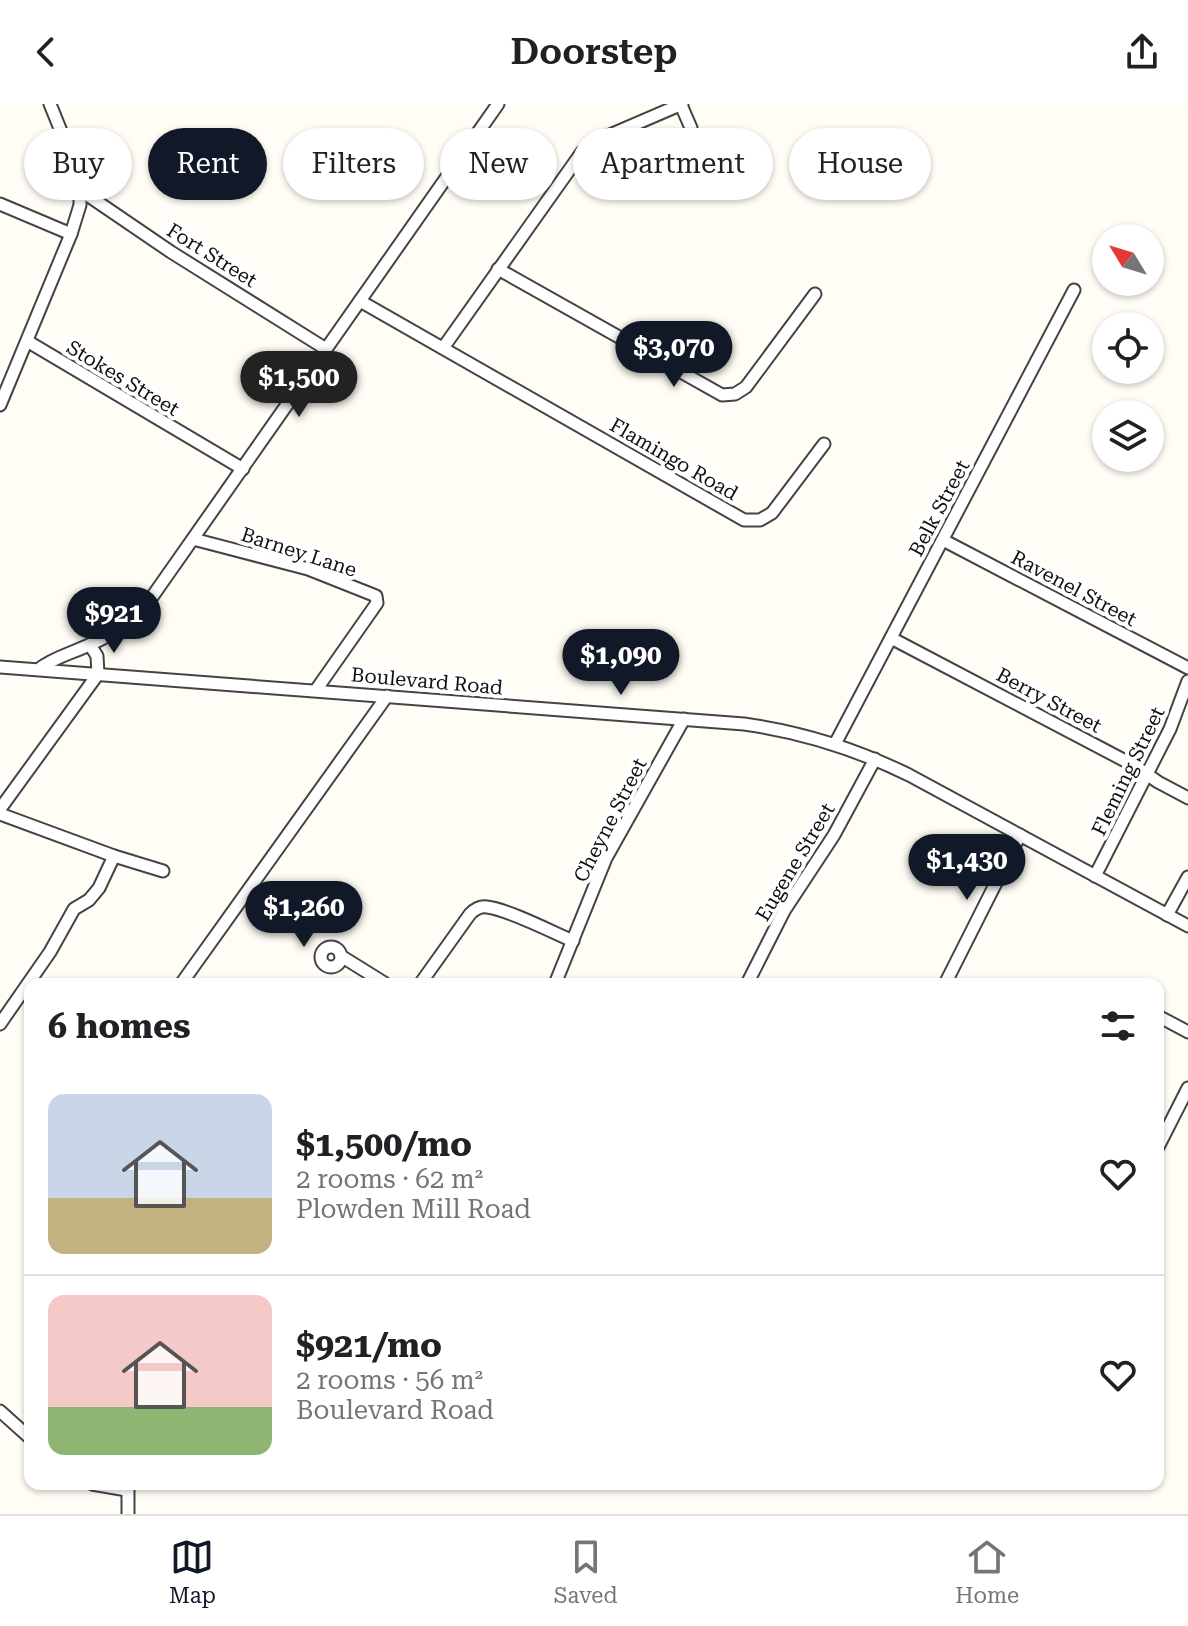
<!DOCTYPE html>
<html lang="en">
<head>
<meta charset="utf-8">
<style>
	:root { --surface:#fff; --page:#f6f6f6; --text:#202124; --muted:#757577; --line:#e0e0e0; --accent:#111827 }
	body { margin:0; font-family:"Roboto Serif",serif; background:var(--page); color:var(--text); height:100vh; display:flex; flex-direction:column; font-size:30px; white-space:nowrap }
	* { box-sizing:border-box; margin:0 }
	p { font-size:26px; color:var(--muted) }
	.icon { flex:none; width:44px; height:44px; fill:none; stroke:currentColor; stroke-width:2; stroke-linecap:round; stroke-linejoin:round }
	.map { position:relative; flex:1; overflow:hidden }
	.drawer { position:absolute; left:24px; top:874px; width:1140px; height:512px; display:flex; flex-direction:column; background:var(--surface); border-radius:16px; box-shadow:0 2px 6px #0004 }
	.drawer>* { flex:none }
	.top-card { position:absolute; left:24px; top:24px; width:1140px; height:72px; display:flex; gap:16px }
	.needle { width:52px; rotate:308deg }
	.buttons { position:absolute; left:1092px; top:120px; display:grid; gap:16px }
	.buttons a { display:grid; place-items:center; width:72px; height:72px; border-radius:50%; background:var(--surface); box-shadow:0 2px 6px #0004; font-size:40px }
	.price { position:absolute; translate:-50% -68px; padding:0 18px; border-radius:28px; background:var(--accent); color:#fff; font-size:26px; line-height:52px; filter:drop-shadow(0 2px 4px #0008) }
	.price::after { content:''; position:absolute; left:50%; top:48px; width:24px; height:18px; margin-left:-12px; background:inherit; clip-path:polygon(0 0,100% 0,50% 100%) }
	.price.on { background:#222; color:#fff }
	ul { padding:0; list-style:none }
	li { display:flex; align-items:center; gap:24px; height:200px; padding:0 24px }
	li+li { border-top:2px solid var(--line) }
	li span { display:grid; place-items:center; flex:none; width:224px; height:160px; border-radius:16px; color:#555 }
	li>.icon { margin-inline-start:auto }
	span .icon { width:96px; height:96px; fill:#fffc; stroke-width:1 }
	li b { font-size:34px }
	h2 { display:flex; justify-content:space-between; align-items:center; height:96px; padding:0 24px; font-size:34px }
	.tag { padding:0 28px; border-radius:36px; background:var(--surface); box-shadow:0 2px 6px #0004; font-size:28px; line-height:72px }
	.tag.on { background:var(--accent); color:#fff }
	header { display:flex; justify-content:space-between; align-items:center; height:104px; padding:0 24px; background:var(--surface); font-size:36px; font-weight:600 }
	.tab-bar { display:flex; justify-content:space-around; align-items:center; height:112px; border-top:2px solid var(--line); background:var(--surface); font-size:22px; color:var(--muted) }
	.tab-bar a { display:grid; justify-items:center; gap:4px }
	.tab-bar .on { color:var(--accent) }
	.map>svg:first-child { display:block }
</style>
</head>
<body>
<header><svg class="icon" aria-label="back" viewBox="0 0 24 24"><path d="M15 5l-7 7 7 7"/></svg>Doorstep<svg class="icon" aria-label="share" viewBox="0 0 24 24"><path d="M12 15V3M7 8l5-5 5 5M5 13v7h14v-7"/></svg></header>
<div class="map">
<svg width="1188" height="1410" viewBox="0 0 1188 1410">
	<rect width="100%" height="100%" fill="#fffdf5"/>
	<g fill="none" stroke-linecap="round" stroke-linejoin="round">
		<defs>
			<g id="minor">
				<path d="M50,0L67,42L80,86L171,148L326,245"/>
				<path d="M681,1L691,24L693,39"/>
				<path d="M0,100L71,130"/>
				<path d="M498,165L722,291L735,290L746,283L815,190"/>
				<path d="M360,197L744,416H760L772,409L824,340"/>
				<path d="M27,237L243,365"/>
				<path d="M443,244L582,48L603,34L682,0"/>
				<path d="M0,301L71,130L80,101V86"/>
				<path d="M193,435L308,465L376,492L377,499L316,586"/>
				<path d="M943,436L1188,564"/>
				<path d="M891,534L1135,662L1158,678L1188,694"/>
				<path d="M0,563L744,620C802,628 856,645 909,671L1188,822"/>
				<path d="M39,565C54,553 73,549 91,540C116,530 135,513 152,493L498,0"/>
				<path d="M835,640L1074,186"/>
				<path d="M0,705L98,570L97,552L90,541"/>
				<path d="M0,710L114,752L163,767"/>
				<path d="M1095,772L1170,625L1188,577"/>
				<path d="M1167,811L1188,773"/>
				<circle cx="331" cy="853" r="10"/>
				<path d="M341,852L386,880"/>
				<path d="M181,880L387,592"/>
				<path d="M420,880L470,810C475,805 480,802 487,803C507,805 552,828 573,837"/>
				<path d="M555,880L606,754L684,615"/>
				<path d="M747,880L784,807L834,731L875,655"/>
				<path d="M945,880L1020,731"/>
				<path d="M1158,912L1188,928"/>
				<path d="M0,920L50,848L74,805L89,796L99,784L114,752"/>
				<path d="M1158,1043L1188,984"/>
				<path d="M0,1307L30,1334"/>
				<path d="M92,1380L127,1386"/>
				<path d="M128,1380V1410"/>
			</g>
		</defs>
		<use href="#minor" stroke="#444" stroke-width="15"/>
		<use href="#minor" stroke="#fff" stroke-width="11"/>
	</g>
	<g text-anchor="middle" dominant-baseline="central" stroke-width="8" stroke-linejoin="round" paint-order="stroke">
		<g font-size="20" fill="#111" stroke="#fff">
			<text transform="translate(212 151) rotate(32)">Fort Street</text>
			<text transform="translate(123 274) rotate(31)">Stokes Street</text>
			<text transform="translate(674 355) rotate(30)">Flamingo Road</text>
			<text transform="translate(939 404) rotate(-62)">Belk Street</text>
			<text transform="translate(299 448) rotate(18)">Barney Lane</text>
			<text transform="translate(1074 484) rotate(28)">Ravenel Street</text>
			<text transform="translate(427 577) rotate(5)">Boulevard Road</text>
			<text transform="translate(1049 596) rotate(28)">Berry Street</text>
			<text transform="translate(1128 667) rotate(-64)">Fleming Street</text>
			<text transform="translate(610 716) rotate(-63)">Cheyne Street</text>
			<text transform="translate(795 758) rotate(-59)">Eugene Street</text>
		</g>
	</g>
</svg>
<div class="buttons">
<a><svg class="needle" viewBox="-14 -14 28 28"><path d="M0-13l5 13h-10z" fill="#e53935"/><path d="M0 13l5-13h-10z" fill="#757577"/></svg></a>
<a><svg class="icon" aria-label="locate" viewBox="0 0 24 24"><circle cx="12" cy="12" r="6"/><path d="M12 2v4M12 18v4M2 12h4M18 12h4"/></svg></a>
<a><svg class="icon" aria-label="layers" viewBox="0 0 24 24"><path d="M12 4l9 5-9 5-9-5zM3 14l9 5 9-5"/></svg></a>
</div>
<b class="price" style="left:674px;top:285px">$3,070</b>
<b class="price on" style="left:299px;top:315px">$1,500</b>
<b class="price" style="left:114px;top:551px">$921</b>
<b class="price" style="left:621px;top:593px">$1,090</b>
<b class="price" style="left:967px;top:798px">$1,430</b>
<b class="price" style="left:304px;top:845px">$1,260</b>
<div class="top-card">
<a class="tag">Buy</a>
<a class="tag on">Rent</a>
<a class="tag">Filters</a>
<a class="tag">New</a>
<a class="tag">Apartment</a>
<a class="tag">House</a>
</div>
<section class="drawer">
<h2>6 homes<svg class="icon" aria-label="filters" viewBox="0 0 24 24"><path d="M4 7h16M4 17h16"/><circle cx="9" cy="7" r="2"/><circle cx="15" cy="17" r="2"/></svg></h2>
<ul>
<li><span style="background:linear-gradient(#c9d6e8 65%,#c2b280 0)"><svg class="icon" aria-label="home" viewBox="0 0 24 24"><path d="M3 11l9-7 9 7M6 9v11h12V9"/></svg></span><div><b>$1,500/mo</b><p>2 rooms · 62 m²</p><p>Plowden Mill Road</p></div><svg class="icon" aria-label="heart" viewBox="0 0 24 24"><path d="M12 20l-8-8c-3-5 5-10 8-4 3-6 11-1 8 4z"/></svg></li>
<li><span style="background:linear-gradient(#f6c9c9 70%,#8fb573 0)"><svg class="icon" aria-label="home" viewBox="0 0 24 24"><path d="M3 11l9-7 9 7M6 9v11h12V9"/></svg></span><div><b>$921/mo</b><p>2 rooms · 56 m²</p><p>Boulevard Road</p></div><svg class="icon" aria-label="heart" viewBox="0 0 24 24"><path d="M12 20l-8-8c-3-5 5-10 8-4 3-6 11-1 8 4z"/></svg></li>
</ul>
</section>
</div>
<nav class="tab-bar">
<a class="on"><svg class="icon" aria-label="map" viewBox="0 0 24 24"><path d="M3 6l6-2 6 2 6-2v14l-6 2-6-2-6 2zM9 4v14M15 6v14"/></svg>Map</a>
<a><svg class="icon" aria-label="saved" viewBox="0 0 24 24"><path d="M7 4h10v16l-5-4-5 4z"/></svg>Saved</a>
<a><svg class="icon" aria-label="home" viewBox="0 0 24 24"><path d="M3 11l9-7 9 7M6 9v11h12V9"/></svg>Home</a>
</nav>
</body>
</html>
